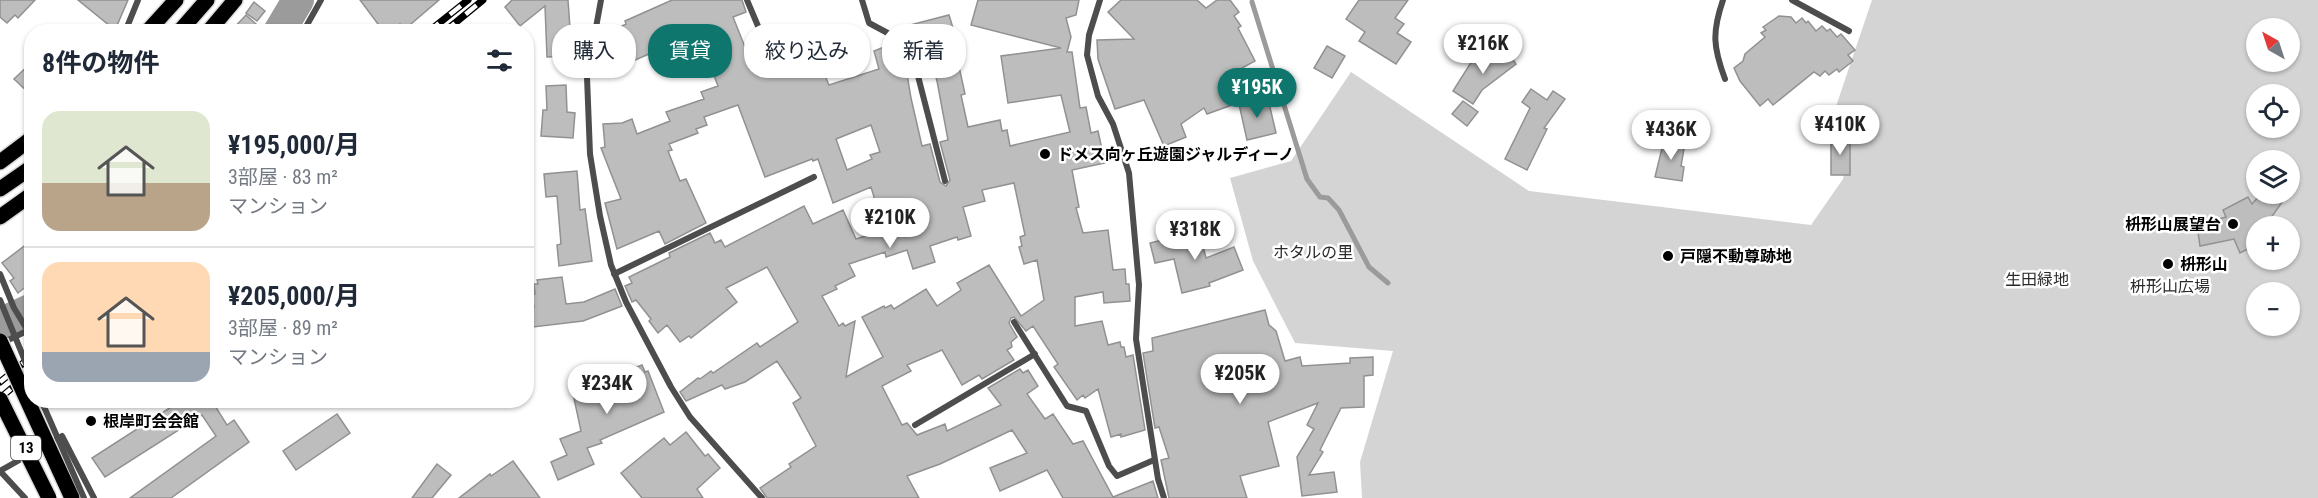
<!DOCTYPE html>
<html lang="ja">
<head>
<meta charset="utf-8">
<style>
	:root { --surface:#fff; --page:#f2f2f3; --text:#1f2937; --muted:#747a83; --line:#e0e1e3; --accent:#0f766e }
	body { margin:0; font-family:"Roboto Condensed","Noto Sans JP",sans-serif; background:var(--page); color:var(--text); height:100vh; display:flex; flex-direction:column; font-size:22px; white-space:nowrap }
	* { box-sizing:border-box; margin:0 }
	p { font-size:20px; color:var(--muted) }
	.icon { flex:none; width:33px; height:33px; fill:none; stroke:currentColor; stroke-width:2; stroke-linecap:round; stroke-linejoin:round }
	.map { position:relative; flex:1; overflow:hidden }
	.sheet { position:absolute; left:24px; top:24px; width:510px; height:384px; display:flex; flex-direction:column; background:var(--surface); border-radius:24px; box-shadow:0 2px 4px #0004 }
	.sheet>* { flex:none }
	.top-card { position:absolute; left:552px; top:24px; width:570px; height:54px; display:flex; gap:12px }
	.needle { width:39px; rotate:321deg }
	.controls { position:absolute; left:2246px; top:18px; display:grid; gap:12px }
	.controls a { display:grid; place-items:center; width:54px; height:54px; border-radius:50%; background:var(--surface); box-shadow:0 2px 4px #0004; font-size:30px }
	.price { position:absolute; translate:-50% -51px; padding:0 14px; border-radius:21px; background:#fff; color:#222; font-size:20px; line-height:39px; filter:drop-shadow(0 2px 3px #0008) }
	.price::after { content:''; position:absolute; left:50%; top:36px; width:18px; height:14px; margin-left:-9px; background:inherit; clip-path:polygon(0 0,100% 0,50% 100%) }
	.price.selected { background:var(--accent); color:#fff }
	ul { padding:0; list-style:none }
	li { display:flex; align-items:center; gap:18px; height:150px; padding:0 18px }
	li+li { border-top:2px solid var(--line) }
	li span { display:grid; place-items:center; flex:none; width:168px; height:120px; border-radius:18px; color:#555 }
	li>.icon { margin-inline-start:auto }
	span .icon { width:72px; height:72px; fill:#fffc; stroke-width:1 }
	li b { font-size:26px }
	h2 { display:flex; justify-content:space-between; align-items:center; height:72px; padding:0 18px; font-size:26px }
	.pill { padding:0 21px; border-radius:24px; background:var(--surface); box-shadow:0 2px 4px #0004; font-size:21px; line-height:54px }
	.pill.selected { background:var(--accent); color:#fff }
	.map>svg:first-child { display:block }
</style>
</head>
<body>
<div class="map">
<svg width="2318" height="498" viewBox="0 0 2318 498">
	<rect width="100%" height="100%" fill="#fff"/>
	<path fill="#d4d4d4" fill-rule="evenodd" d="M1872,0H2318V498H1362L1360,462L1393,351L1295,343L1253,261L1230,178L1291,161L1351,72L1529,191L1811,225L1843,179L1849,144L1829,127ZM2256,28H2289V62H2256ZM2256,94H2289V128H2256ZM2256,160H2289V194H2256ZM2256,226H2289V260H2256ZM2256,292H2289V326H2256Z"/>
	<g fill="none" stroke-linecap="round" stroke-linejoin="round">
		<path stroke="#9b9b9b" stroke-width="5" d="M1252,2L1307,179L1320,197L1328,198L1339,210L1369,267L1388,283"/>
		<g stroke="#9b9b9b" stroke-width="32">
			<path d="M279,32L298,0"/>
			<path d="M0,324L32,309"/>
		</g>
	</g>
	<g fill="#bdbdbd" stroke="#919191" stroke-width="1.5" fill-rule="evenodd">
		<path d="M0,0H35L18,18L15,15L7,23L0,17Z"/>
		<path d="M78,0H128L115,30Z"/>
		<path d="M360,0H439L404,30L400,24L391,32H384Z"/>
		<path d="M512,0H568L572,56L547,57L545,6L520,26L505,7Z"/>
		<path d="M672,0H742L746,12L733,17L747,52L751,50L760,74L809,53L812,61L818,59L829,85L879,69L874,51L887,46L890,54L906,50L910,67L906,68L911,98L922,146L930,144L940,182L946,186L950,180L940,142L948,140L937,81L931,61L920,64L910,25L949,15L956,38L953,39L965,94L961,95L968,127L1000,120L1002,131L1007,130L1010,146L1070,132L1061,95L1008,103L1001,56L1061,48L971,25L978,0H1079L1076,15L1066,18L1071,37L1067,52H1072L1080,108L1086,107L1091,133L1098,131L1105,163L1072,170L1079,207L1076,208L1083,233L1108,230L1113,270L1125,269L1126,284H1129L1130,301L1104,303L1103,292L1075,297V326L1102,321L1108,345L1120,342L1121,347H1124L1126,357L1133,355L1145,430L1121,437V434L1111,437L1098,389L1085,398L1083,395L1077,400L1054,367L1058,364L1033,326L1026,331L1014,317L1011,318L1009,323L1017,337L1011,342L1012,347L1007,350L1014,360L982,379L979,375L962,385L942,350L907,365L911,371L882,386L902,425L907,423L917,435L945,424L947,431L1001,405L988,388L1020,369L1023,373L1028,370L1038,386L1027,394L1045,419L1053,414L1073,444L1083,441L1113,497L1153,481L1158,498H1063L1047,470L1000,491L990,468L1027,453L1012,430L940,464L907,476L919,498H767L760,488L791,467L789,464L816,446L793,403L801,398L777,361L745,382L725,389L722,385L686,401L680,392L698,378L700,379L711,371L713,373L757,343L760,347L798,322L767,267L726,288L737,302L691,338L689,336L680,342L667,325L658,333L649,321L651,319L636,300L632,302L625,286L632,283L629,277L670,257L669,253L710,233L715,243L721,240L725,247L804,206L813,224L843,210L856,239L884,230L871,187L833,203L818,159L813,161L812,159L765,177L738,105L704,117L707,125L696,129L698,133L669,144L672,150L668,151L680,181L686,179L706,223L665,244L659,231L617,249L605,203L621,199L601,148L605,147L603,124L622,123L632,119L637,134L670,121L666,112L704,99L701,92L718,86L707,58L716,55L706,29L617,68L611,54L615,52L612,44L618,28L626,24L625,21ZM871,125L880,152L870,155L872,159L847,170L836,139ZM1014,183L1025,235L1020,237L1022,246L1019,247L1024,264L1037,260L1044,300L1021,316L989,265L957,283L961,290L937,306L926,289L894,309L891,305L885,308L884,306L862,317L883,357L846,377L855,321L845,326L843,323L839,326L822,296L837,289L835,286L855,276L849,264L885,252L886,257L907,250L913,269L935,262L930,246L957,237L958,240L971,236L963,207L985,201L982,190Z"/>
		<path d="M1121,0H1197L1206,8L1217,0H1230L1239,12L1234,16L1241,26L1238,28L1255,61L1222,79L1232,105L1207,114L1204,108L1181,124L1186,137L1164,146L1144,100L1115,109L1098,59L1097,40L1134,39L1108,12Z"/>
		<path d="M1359,0H1408L1395,18L1404,24L1397,33L1411,42L1396,64L1359,41L1365,32L1346,19Z"/>
		<path d="M254,2L265,11L257,21L246,13Z"/>
		<path d="M246,15L256,24L249,32H230Z"/>
		<path d="M1779,16L1791,17L1796,23L1802,18L1806,23L1808,21L1816,31L1822,26L1827,31L1830,29L1837,37L1841,34L1855,50L1848,55L1853,61L1839,72L1837,69L1829,75L1825,71L1820,76L1814,72L1773,105L1768,99L1760,106L1740,81L1734,68L1743,61L1745,54L1765,37L1761,33L1766,30L1763,27Z"/>
		<path d="M1327,46L1345,56L1332,78L1314,68Z"/>
		<path d="M1505,48L1516,64L1482,90L1473,104L1453,91L1470,64L1486,53L1490,59Z"/>
		<path d="M32,62V96L14,79Z"/>
		<path d="M566,85L567,112L575,113L573,138L541,136L543,110H547L546,86Z"/>
		<path d="M1531,89L1547,100L1553,91L1565,99L1544,128L1547,129L1527,170L1505,159L1530,108L1522,102Z"/>
		<path d="M1256,100L1257,103L1266,100L1267,104L1269,103L1276,133L1247,140L1239,104Z"/>
		<path d="M1463,101L1478,112L1467,126L1452,114Z"/>
		<rect x="1831" y="136" width="19" height="39"/>
		<path d="M1664,140L1685,143L1681,166L1684,167L1682,181L1655,177Z"/>
		<path d="M577,171L580,210L585,209L592,261L559,266L557,245L561,244L557,196L546,197L544,174Z"/>
		<path d="M2261,194H2288L2265,226H2256V245L2240,253L2234,239L2200,246L2197,225L2226,217L2223,210L2248,197L2252,204Z"/>
		<path d="M1199,231L1206,258L1234,247L1243,270L1209,283L1210,286L1182,293L1174,259L1155,263L1150,243Z"/>
		<path d="M32,240V282L18,293L10,281L14,278L2,263Z"/>
		<path d="M562,277L566,304L584,302L615,289L622,306L583,321L533,327L531,314L534,307L532,295L535,294L534,284H538L537,280Z"/>
		<path d="M1265,310L1269,325L1276,331L1285,361L1300,357L1302,366L1350,363V358L1373,357V375L1364,376V407L1341,408L1320,450L1323,452L1309,475L1334,472L1337,492L1302,496L1297,457L1314,429L1307,425L1318,403L1268,422L1279,466L1240,476L1247,498H1169L1161,460L1169,458L1159,427L1155,428L1143,353L1153,351L1152,338Z"/>
		<path d="M642,365L645,372L648,371L664,412L600,440L602,443L587,448L594,464L558,480L551,462L567,455L560,439L581,431L572,389L610,381L609,378Z"/>
		<path d="M182,400H224L215,406L227,425L234,420L249,442L171,498H130L216,436L202,415L105,477L92,458Z"/>
		<path d="M337,414L350,433L296,470L283,451Z"/>
		<path d="M686,432L705,456L708,454L720,468L697,489L703,498H642L621,473L664,438L670,445Z"/>
		<path d="M513,461L540,498H459L490,474L491,476Z"/>
		<path d="M437,464L451,475L432,498H412Z"/>
	</g>
	<g fill="none" stroke-linecap="round" stroke-linejoin="round">
		<defs>
			<g id="primary">
				<path d="M147,32L176,0"/>
				<path d="M179,32L207,0"/>
				<path d="M208,32L235,0"/>
				<path d="M0,162L32,138"/>
				<path d="M0,189L32,167"/>
				<path d="M0,217L32,194"/>
			</g>
		</defs>
		<use href="#primary" stroke="#dbdbdb" stroke-width="18"/>
		<g stroke="#4d4d4d" stroke-width="6">
			<path d="M601,0L587,77L590,154L600,216L611,265L626,302L671,387L690,417L762,498"/>
			<path d="M747,0L766,45"/>
			<path d="M862,0L869,23L910,45L945,181"/>
			<path d="M1100,0L1089,35L1087,55L1098,96L1113,124L1129,173L1139,285L1136,339L1158,479L1164,498"/>
			<path d="M1723,0C1712,32 1713,47 1725,79"/>
			<path d="M1792,0L1849,31"/>
			<path d="M125,32L138,0"/>
			<path d="M303,32L321,0"/>
			<path d="M0,274L14,308L28,331"/>
			<path d="M614,274L814,177"/>
			<path d="M1014,322L1067,406L1086,411L1109,466L1117,476L1154,460"/>
			<path d="M2,343L31,329"/>
			<path d="M915,425L1035,354"/>
			<path d="M0,471L62,436L94,498"/>
			<path d="M0,471L25,498"/>
		</g>
		<use href="#primary" stroke="#000" stroke-width="15"/>
		<defs>
			<g id="rail">
				<path d="M428,32L468,0"/>
				<path d="M444,32L483,0"/>
				<path d="M0,382L32,356"/>
				<path d="M0,398L32,371"/>
			</g>
		</defs>
		<use href="#rail" stroke="#000" stroke-width="7"/>
		<use href="#rail" stroke="#fff" stroke-width="4.5" stroke-dasharray="14" stroke-linecap="butt"/>
		<defs>
			<g id="primary-bridge">
				<path d="M0,341L72,498"/>
				<path d="M0,399L49,498"/>
			</g>
		</defs>
		<use href="#primary-bridge" stroke="#dbdbdb" stroke-width="18" stroke-linecap="butt"/>
		<g stroke="#4d4d4d" stroke-width="6">
			<path d="M0,300L32,378"/>
			<path d="M41,400L84,498"/>
		</g>
		<use href="#primary-bridge" stroke="#000" stroke-width="15"/>
	</g>
	<g fill="#000" stroke="#fff" stroke-width="2">
		<circle cx="1045" cy="154" r="6"/>
		<circle cx="2233" cy="224" r="6"/>
		<circle cx="1668" cy="256" r="6"/>
		<circle cx="2168" cy="264" r="6"/>
		<circle cx="91" cy="421" r="6"/>
	</g>
	<g text-anchor="middle" dominant-baseline="central" stroke-width="5" stroke-linejoin="round" paint-order="stroke">
		<rect fill="#fff" stroke="#4c4c4c" stroke-width="1.5" x="11" y="436" width="30" height="24" rx="4.5"/>
		<g font-size="15" font-weight="bold" fill="#000">
			<text x="26" y="448">13</text>
		</g>
		<g font-size="16" font-weight="bold" fill="#000" stroke="#fff" text-anchor="start">
			<text x="1057" y="154">ドメス向ヶ丘遊園ジャルディーノ</text>
			<text x="2221" y="224" text-anchor="end">枡形山展望台</text>
			<text x="1680" y="256">戸隠不動尊跡地</text>
			<text x="2180" y="264">枡形山</text>
			<text x="103" y="421">根岸町会会館</text>
		</g>
		<g font-size="16" fill="#2b2b2b" stroke="#fff">
			<text x="1313" y="252">ホタルの里</text>
			<text x="2037" y="279">生田緑地</text>
			<text x="2170" y="286">枡形山広場</text>
		</g>
	</g>
</svg>
<div class="controls">
<a><svg class="needle" viewBox="-14 -14 28 28"><path d="M0-13l5 13h-10z" fill="#e53935"/><path d="M0 13l5-13h-10z" fill="#747a83"/></svg></a>
<a><svg class="icon" aria-label="locate" viewBox="0 0 24 24"><circle cx="12" cy="12" r="6"/><path d="M12 2v4M12 18v4M2 12h4M18 12h4"/></svg></a>
<a><svg class="icon" aria-label="layers" viewBox="0 0 24 24"><path d="M12 4l9 5-9 5-9-5zM3 14l9 5 9-5"/></svg></a>
<a>+</a>
<a>−</a>
</div>
<b class="price" style="left:1483px;top:75px">¥216K</b>
<b class="price selected" style="left:1257px;top:119px">¥195K</b>
<b class="price" style="left:1840px;top:156px">¥410K</b>
<b class="price" style="left:1671px;top:161px">¥436K</b>
<b class="price" style="left:890px;top:249px">¥210K</b>
<b class="price" style="left:1195px;top:261px">¥318K</b>
<b class="price" style="left:1240px;top:405px">¥205K</b>
<b class="price" style="left:607px;top:415px">¥234K</b>
<div class="top-card">
<a class="pill">購入</a>
<a class="pill selected">賃貸</a>
<a class="pill">絞り込み</a>
<a class="pill">新着</a>
</div>
<section class="sheet">
<h2>8件の物件<svg class="icon" aria-label="filters" viewBox="0 0 24 24"><path d="M4 7h16M4 17h16"/><circle cx="9" cy="7" r="2"/><circle cx="15" cy="17" r="2"/></svg></h2>
<ul>
<li><span style="background:linear-gradient(#dfe7d0 60%,#b9a48a 0)"><svg class="icon" aria-label="home" viewBox="0 0 24 24"><path d="M3 11l9-7 9 7M6 9v11h12V9"/></svg></span><div><b>¥195,000/月</b><p>3部屋 · 83 m²</p><p>マンション</p></div></li>
<li><span style="background:linear-gradient(#ffd9b3 75%,#9aa5b1 0)"><svg class="icon" aria-label="home" viewBox="0 0 24 24"><path d="M3 11l9-7 9 7M6 9v11h12V9"/></svg></span><div><b>¥205,000/月</b><p>3部屋 · 89 m²</p><p>マンション</p></div></li>
</ul>
</section>
</div>
</body>
</html>
